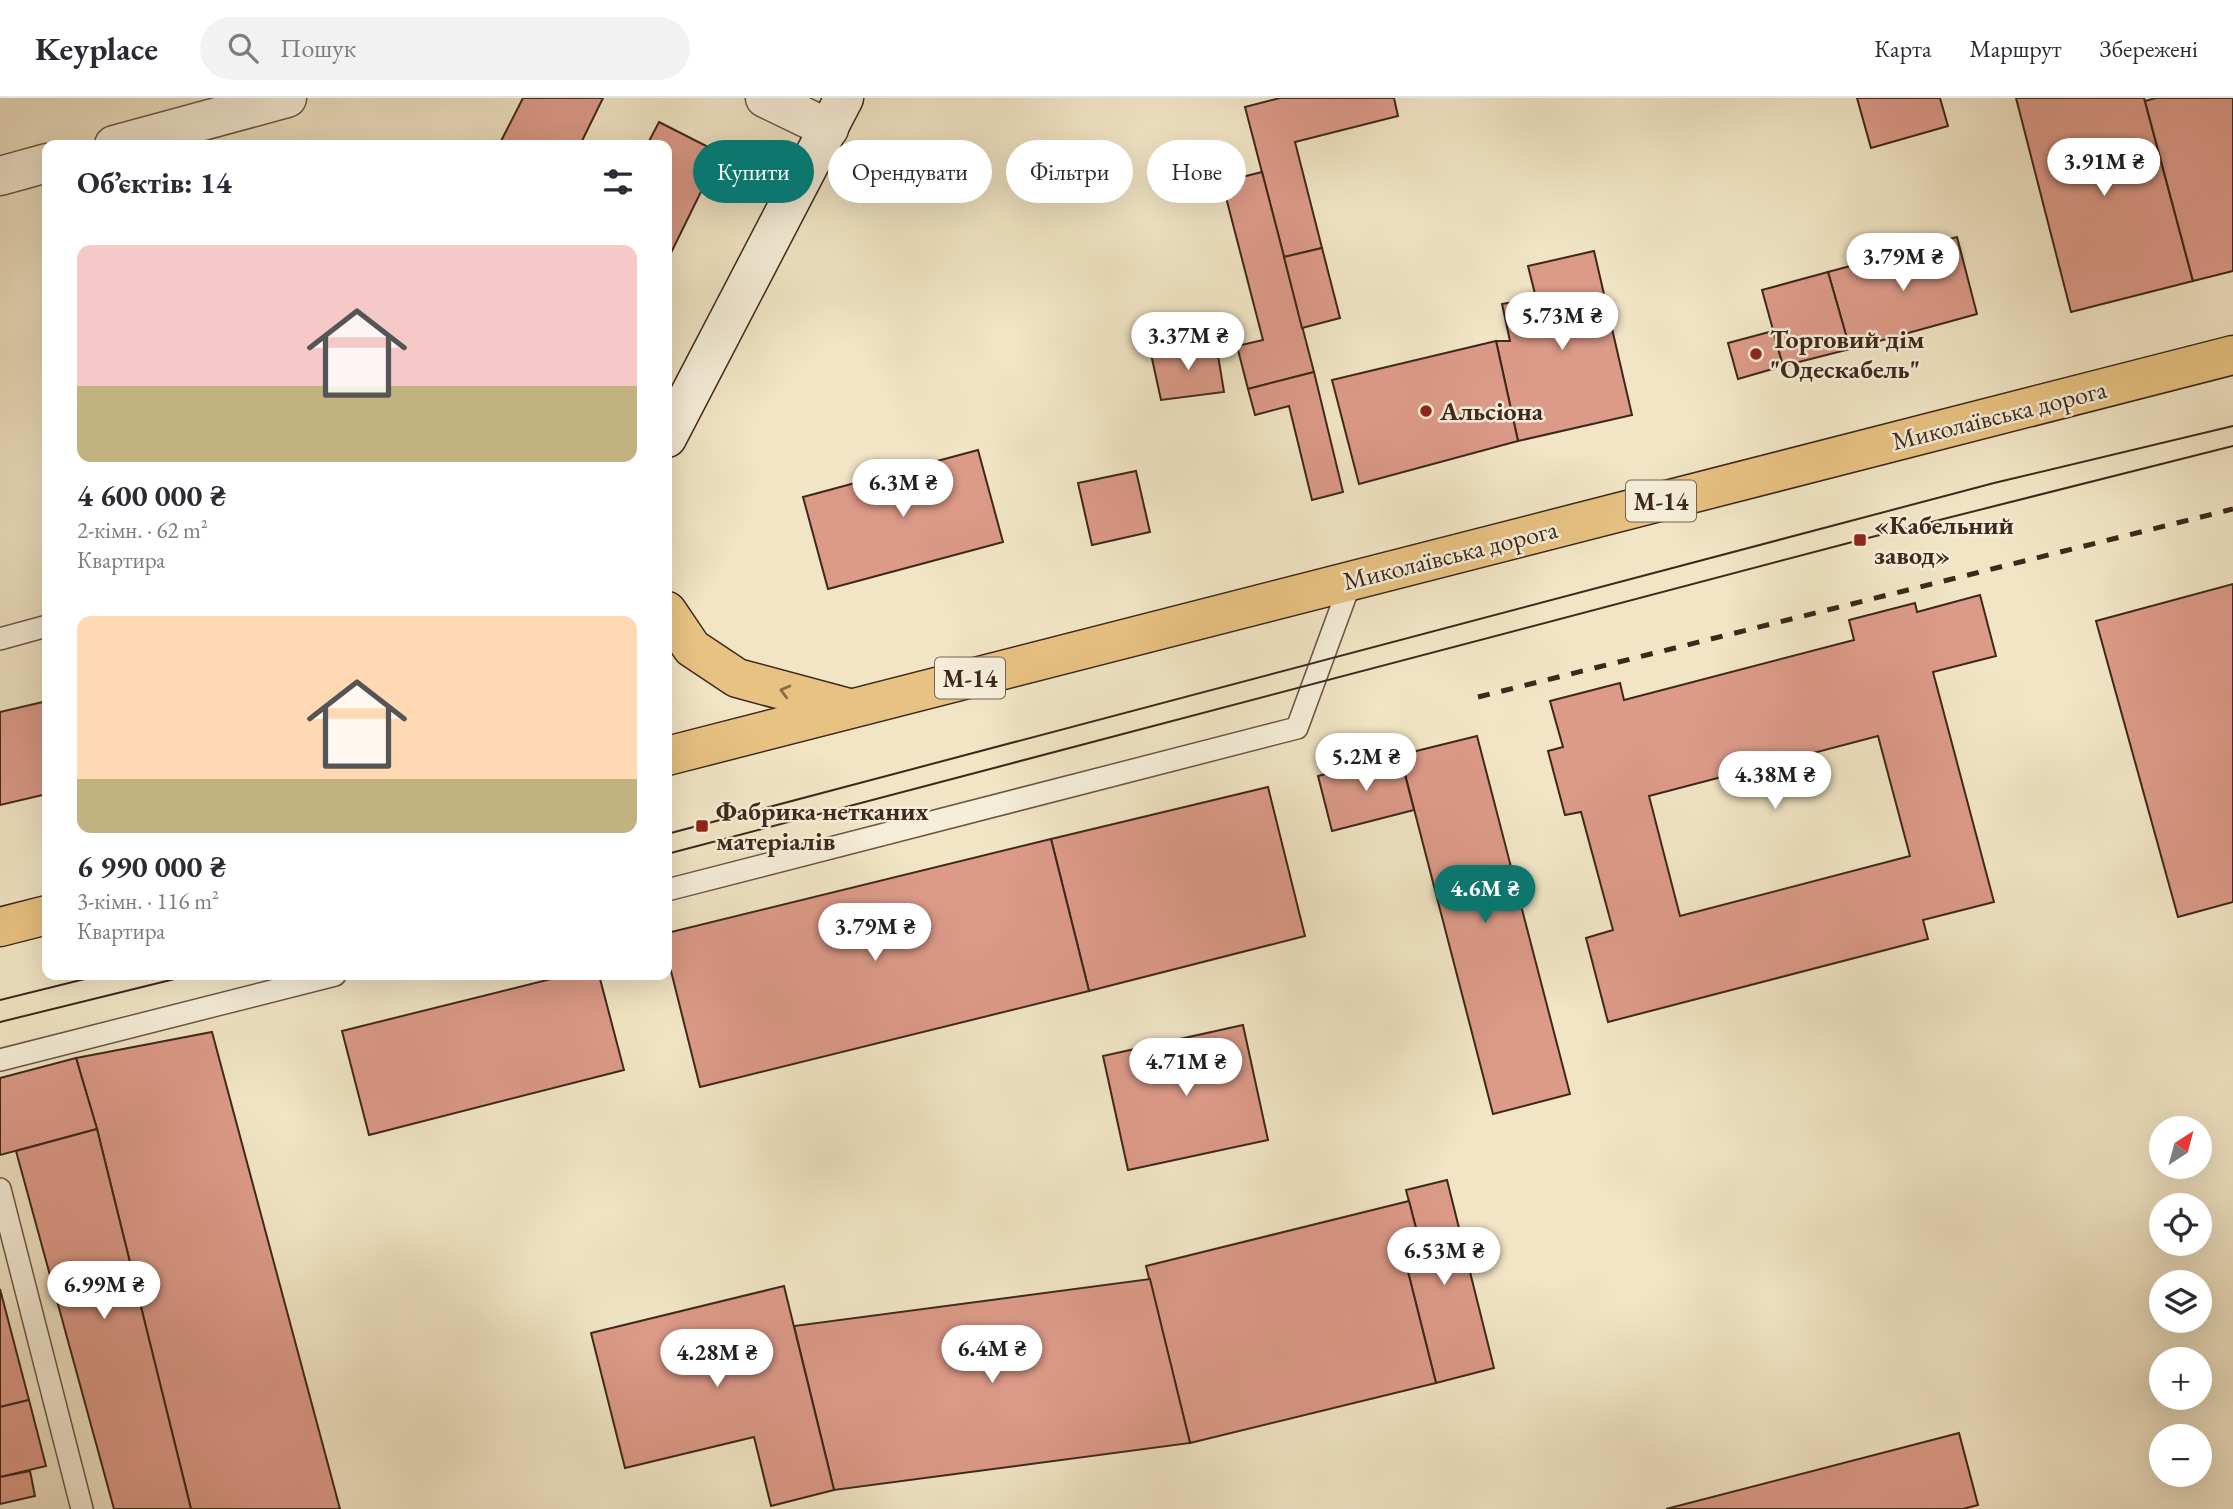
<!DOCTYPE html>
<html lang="uk">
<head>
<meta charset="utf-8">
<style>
	:root { --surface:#fff; --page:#f2f2f3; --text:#2b2b33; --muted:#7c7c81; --line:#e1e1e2; --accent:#0f766e }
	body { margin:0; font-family:"EB Garamond",serif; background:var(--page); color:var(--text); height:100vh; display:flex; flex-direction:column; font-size:26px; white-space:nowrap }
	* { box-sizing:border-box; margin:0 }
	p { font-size:23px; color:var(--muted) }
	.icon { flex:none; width:38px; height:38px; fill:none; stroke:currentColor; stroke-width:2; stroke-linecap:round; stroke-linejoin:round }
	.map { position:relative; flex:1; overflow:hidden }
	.drawer { position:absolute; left:42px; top:42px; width:630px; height:840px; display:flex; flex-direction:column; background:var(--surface); border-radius:14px; box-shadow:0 7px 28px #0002 }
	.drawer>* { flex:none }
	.top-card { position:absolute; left:693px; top:42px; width:665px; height:63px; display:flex; gap:14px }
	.needle { width:46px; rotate:36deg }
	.buttons { position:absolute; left:2149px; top:1018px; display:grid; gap:14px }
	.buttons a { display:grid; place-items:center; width:63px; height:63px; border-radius:50%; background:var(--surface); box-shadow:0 7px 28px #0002; font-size:35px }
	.price { position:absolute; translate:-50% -60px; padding:0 16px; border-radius:24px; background:#fff; color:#222; font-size:23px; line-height:46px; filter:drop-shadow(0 2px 4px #0008) }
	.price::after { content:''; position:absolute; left:50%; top:42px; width:21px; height:16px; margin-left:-10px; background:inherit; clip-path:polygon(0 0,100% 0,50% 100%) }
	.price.active { background:var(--accent); color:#fff }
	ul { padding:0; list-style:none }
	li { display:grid; align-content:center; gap:14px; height:371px; padding:0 35px }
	li span { display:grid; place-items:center; height:217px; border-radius:14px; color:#555 }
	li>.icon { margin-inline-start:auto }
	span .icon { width:126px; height:126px; fill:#fffc; stroke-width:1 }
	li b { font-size:30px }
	h2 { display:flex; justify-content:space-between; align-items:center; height:84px; padding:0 35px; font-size:30px }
	.chip { padding:0 24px; border-radius:32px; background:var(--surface); box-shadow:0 7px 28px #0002; font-size:24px; line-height:63px }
	.chip.active { background:var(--accent); color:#fff }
	header { display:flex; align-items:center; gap:42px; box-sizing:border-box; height:98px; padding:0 35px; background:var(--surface); border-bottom:2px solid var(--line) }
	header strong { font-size:33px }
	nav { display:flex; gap:38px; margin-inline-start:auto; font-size:24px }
	.search { width:490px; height:63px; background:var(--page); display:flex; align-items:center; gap:18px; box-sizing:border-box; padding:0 24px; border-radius:38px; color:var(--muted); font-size:26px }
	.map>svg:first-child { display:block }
</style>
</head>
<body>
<header>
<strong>Keyplace</strong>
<div class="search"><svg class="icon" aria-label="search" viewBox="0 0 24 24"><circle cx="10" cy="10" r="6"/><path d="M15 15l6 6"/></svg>Пошук</div>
<nav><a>Карта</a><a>Маршрут</a><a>Збережені</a></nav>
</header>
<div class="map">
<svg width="2233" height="1411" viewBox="0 0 2233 1411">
	<rect width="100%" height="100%" fill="#f1e5c5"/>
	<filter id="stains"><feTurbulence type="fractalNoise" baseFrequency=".00286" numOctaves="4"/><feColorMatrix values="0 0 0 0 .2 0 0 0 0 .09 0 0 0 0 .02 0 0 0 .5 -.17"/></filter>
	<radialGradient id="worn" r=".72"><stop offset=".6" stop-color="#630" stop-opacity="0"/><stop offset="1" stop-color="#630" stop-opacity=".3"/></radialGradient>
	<g fill="#dc9a88" stroke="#3e281c" stroke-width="2" fill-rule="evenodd">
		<path d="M523,0H603L580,47H499Z"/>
		<path d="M1280,0H1394L1398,18L1295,44L1322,150L1284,159L1245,9Z"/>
		<path d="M1857,0H1940L1948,28L1871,50Z"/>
		<path d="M2016,0H2144L2193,183L2071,214Z"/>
		<path d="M2156,0H2233V173L2193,183L2145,3Z"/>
		<path d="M659,24L720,55L667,163V47H647Z"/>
		<path d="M1262,74L1314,274L1248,291L1237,248L1263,242L1222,84Z"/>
		<path d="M1957,139L1977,216L1850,251L1828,174Z"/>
		<path d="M1322,150L1340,220L1302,230L1284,159Z"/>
		<path d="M1594,153L1632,317L1518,343L1496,243H1510L1502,206L1536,200L1528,168Z"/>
		<path d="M1828,174L1850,251L1783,268L1762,192Z"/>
		<path d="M1773,233L1783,268L1738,281L1728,245Z"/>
		<path d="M1496,243L1518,343L1359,386L1332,282Z"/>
		<path d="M1216,245L1224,294L1161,302L1151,256Z"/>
		<path d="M1314,274L1343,394L1312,402L1289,308L1255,317L1248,291Z"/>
		<path d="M978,352L1003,444L828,491L803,399Z"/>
		<path d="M1136,373L1150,434L1092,447L1078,385Z"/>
		<path d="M2233,486V804L2178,819L2096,523Z"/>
		<path d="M1980,497L1996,558L1933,574L1994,804L1923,822L1928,841L1608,924L1586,840L1613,832L1581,714L1565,717L1548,653L1563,649L1550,603L1620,585L1624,602L1854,542L1849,522L1915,505L1917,514ZM1878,638L1910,758L1680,818L1649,698Z"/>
		<path d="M47,603V696L0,707V614Z"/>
		<path d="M1477,638L1570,996L1493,1016L1400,657Z"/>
		<path d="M1400,657L1414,712L1332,733L1318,678Z"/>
		<path d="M1268,689L1305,838L1089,893L1051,741Z"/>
		<path d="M1051,741L1089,893L700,989L667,857V835Z"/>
		<path d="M567,877H599L624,972L369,1037L342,933Z"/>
		<path d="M1243,927L1268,1042L1128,1072L1103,958Z"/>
		<path d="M212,934L340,1411H191L97,1031L76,960Z"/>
		<path d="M76,960L97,1031L0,1057V980Z"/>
		<path d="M97,1031L191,1411H114L16,1053Z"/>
		<path d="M1447,1082L1494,1270L1436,1285L1400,1142L1418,1138L1406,1092Z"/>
		<path d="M1409,1103L1418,1138L1400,1142L1436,1285L1190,1345L1146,1168Z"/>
		<path d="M1150,1181L1190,1345L834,1392L794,1228Z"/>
		<path d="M784,1188L834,1392L771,1408L754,1339L625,1370L591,1235Z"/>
		<path d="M0,1191L29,1302L0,1309Z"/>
		<path d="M29,1302L46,1368L0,1379V1309Z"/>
		<path d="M1959,1335L1978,1407L1963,1411H1666Z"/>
		<path d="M30,1373L35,1398L0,1406V1379Z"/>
	</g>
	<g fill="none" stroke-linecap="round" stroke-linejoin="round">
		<defs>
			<g id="lane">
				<path d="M0,541L47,528"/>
				<path d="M667,792L1297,630L1351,483"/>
				<path d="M0,962L335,877"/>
				<path d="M0,1091L82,1411"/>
			</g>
			<g id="street">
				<path d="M765,0L829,31"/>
				<path d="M114,47L287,0"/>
				<path d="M0,78L47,65"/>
			</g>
			<path id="secondary" d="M667,340L844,0"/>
			<g id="primary">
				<path d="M667,513L692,550L737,580L849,610"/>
				<path d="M667,658L2233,257"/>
				<path d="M0,829L47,817"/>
			</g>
		</defs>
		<use href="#lane" stroke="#6b5746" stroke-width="24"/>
		<use href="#street" stroke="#6b5746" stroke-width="41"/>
		<use href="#secondary" stroke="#3e281c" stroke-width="41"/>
		<use href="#primary" stroke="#3e281c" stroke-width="41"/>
		<use href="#lane" stroke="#f6eed9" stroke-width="21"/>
		<use href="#street" stroke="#f6eed9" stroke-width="38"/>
		<use href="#secondary" stroke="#f6eed9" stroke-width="38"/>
		<use href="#primary" stroke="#e8c282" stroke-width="38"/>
		<g stroke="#3e281c" stroke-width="2">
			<path d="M667,736L1994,385L2233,328"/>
			<path d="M667,756L1860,442L2233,348"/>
			<path d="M0,902L101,877"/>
			<path d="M0,924L191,877"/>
		</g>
		<path stroke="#3e281c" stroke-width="5" stroke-dasharray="12 12" stroke-linecap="butt" d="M1478,599L2233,411"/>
	</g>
	<defs><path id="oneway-chevron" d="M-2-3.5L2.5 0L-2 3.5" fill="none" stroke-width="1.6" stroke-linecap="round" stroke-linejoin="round" transform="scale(1.75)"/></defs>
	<use stroke="#8a6d4a" href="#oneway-chevron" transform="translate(785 593) rotate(-165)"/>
	<g fill="#8f2418" stroke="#f6eed9" stroke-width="2.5">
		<circle cx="1756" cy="256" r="7"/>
		<circle cx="1426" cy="313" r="7"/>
		<rect x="1853" y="435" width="14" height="14" rx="3.5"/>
		<rect x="695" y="721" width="14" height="14" rx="3.5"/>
	</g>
	<g text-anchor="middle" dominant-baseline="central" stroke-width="5" stroke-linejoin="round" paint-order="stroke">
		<g fill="#f6eed9" stroke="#756355" stroke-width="2">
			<rect x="1626" y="382.5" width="70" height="41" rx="5"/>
			<rect x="935" y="559.5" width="70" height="41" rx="5"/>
		</g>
		<g font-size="24" font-weight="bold" fill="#3e281c">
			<text x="1661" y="403">М-14</text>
			<text x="970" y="580">М-14</text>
		</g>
		<g font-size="26" font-weight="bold" fill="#3e281c" stroke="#f6eed9" text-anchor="start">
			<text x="1770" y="241">Торговий дім<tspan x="1770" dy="30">"Одескабель"</tspan></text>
			<text x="1440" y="313">Альсіона</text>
			<text x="1874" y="427">«Кабельний<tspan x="1874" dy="30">завод»</tspan></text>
			<text x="716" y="713">Фабрика нетканих<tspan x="716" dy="30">матеріалів</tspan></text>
		</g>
		<g font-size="26" fill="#3e281c" stroke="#f6eed9">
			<text transform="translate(1999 317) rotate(-14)">Миколаївська дорога</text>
			<text transform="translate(1450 457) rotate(-14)">Миколаївська дорога</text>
		</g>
	</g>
	<rect width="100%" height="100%" filter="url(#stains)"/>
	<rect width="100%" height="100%" fill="url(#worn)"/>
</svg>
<div class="buttons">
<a><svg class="needle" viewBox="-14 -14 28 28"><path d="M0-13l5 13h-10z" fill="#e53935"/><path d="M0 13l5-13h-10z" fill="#7c7c81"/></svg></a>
<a><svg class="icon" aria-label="locate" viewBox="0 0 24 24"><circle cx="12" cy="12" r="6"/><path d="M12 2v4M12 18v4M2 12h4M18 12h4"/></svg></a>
<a><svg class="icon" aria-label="layers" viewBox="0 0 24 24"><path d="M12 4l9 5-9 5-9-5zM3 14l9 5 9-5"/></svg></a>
<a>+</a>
<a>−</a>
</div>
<b class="price" style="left:2104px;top:100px">3.91M ₴</b>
<b class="price" style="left:1903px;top:195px">3.79M ₴</b>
<b class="price" style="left:1562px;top:254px">5.73M ₴</b>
<b class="price" style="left:1188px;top:274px">3.37M ₴</b>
<b class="price" style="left:903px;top:421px">6.3M ₴</b>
<b class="price" style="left:1366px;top:695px">5.2M ₴</b>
<b class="price" style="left:1775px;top:713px">4.38M ₴</b>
<b class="price active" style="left:1485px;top:827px">4.6M ₴</b>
<b class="price" style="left:875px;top:865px">3.79M ₴</b>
<b class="price" style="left:1186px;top:1000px">4.71M ₴</b>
<b class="price" style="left:1444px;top:1189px">6.53M ₴</b>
<b class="price" style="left:104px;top:1223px">6.99M ₴</b>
<b class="price" style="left:992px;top:1287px">6.4M ₴</b>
<b class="price" style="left:717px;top:1291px">4.28M ₴</b>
<div class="top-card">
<a class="chip active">Купити</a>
<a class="chip">Орендувати</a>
<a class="chip">Фільтри</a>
<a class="chip">Нове</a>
</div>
<section class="drawer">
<h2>Об’єктів: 14<svg class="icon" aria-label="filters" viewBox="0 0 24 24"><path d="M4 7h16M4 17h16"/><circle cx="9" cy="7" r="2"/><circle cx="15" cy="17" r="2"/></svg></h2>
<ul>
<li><span style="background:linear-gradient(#f6c9c9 65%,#c2b280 0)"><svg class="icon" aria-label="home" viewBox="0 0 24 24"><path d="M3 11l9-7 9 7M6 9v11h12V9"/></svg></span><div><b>4 600 000 ₴</b><p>2-кімн. · 62 m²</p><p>Квартира</p></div></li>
<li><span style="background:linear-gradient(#ffd9b3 75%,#c2b280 0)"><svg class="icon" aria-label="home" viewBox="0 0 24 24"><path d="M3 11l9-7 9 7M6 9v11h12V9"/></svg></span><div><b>6 990 000 ₴</b><p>3-кімн. · 116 m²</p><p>Квартира</p></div></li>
</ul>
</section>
</div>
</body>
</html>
